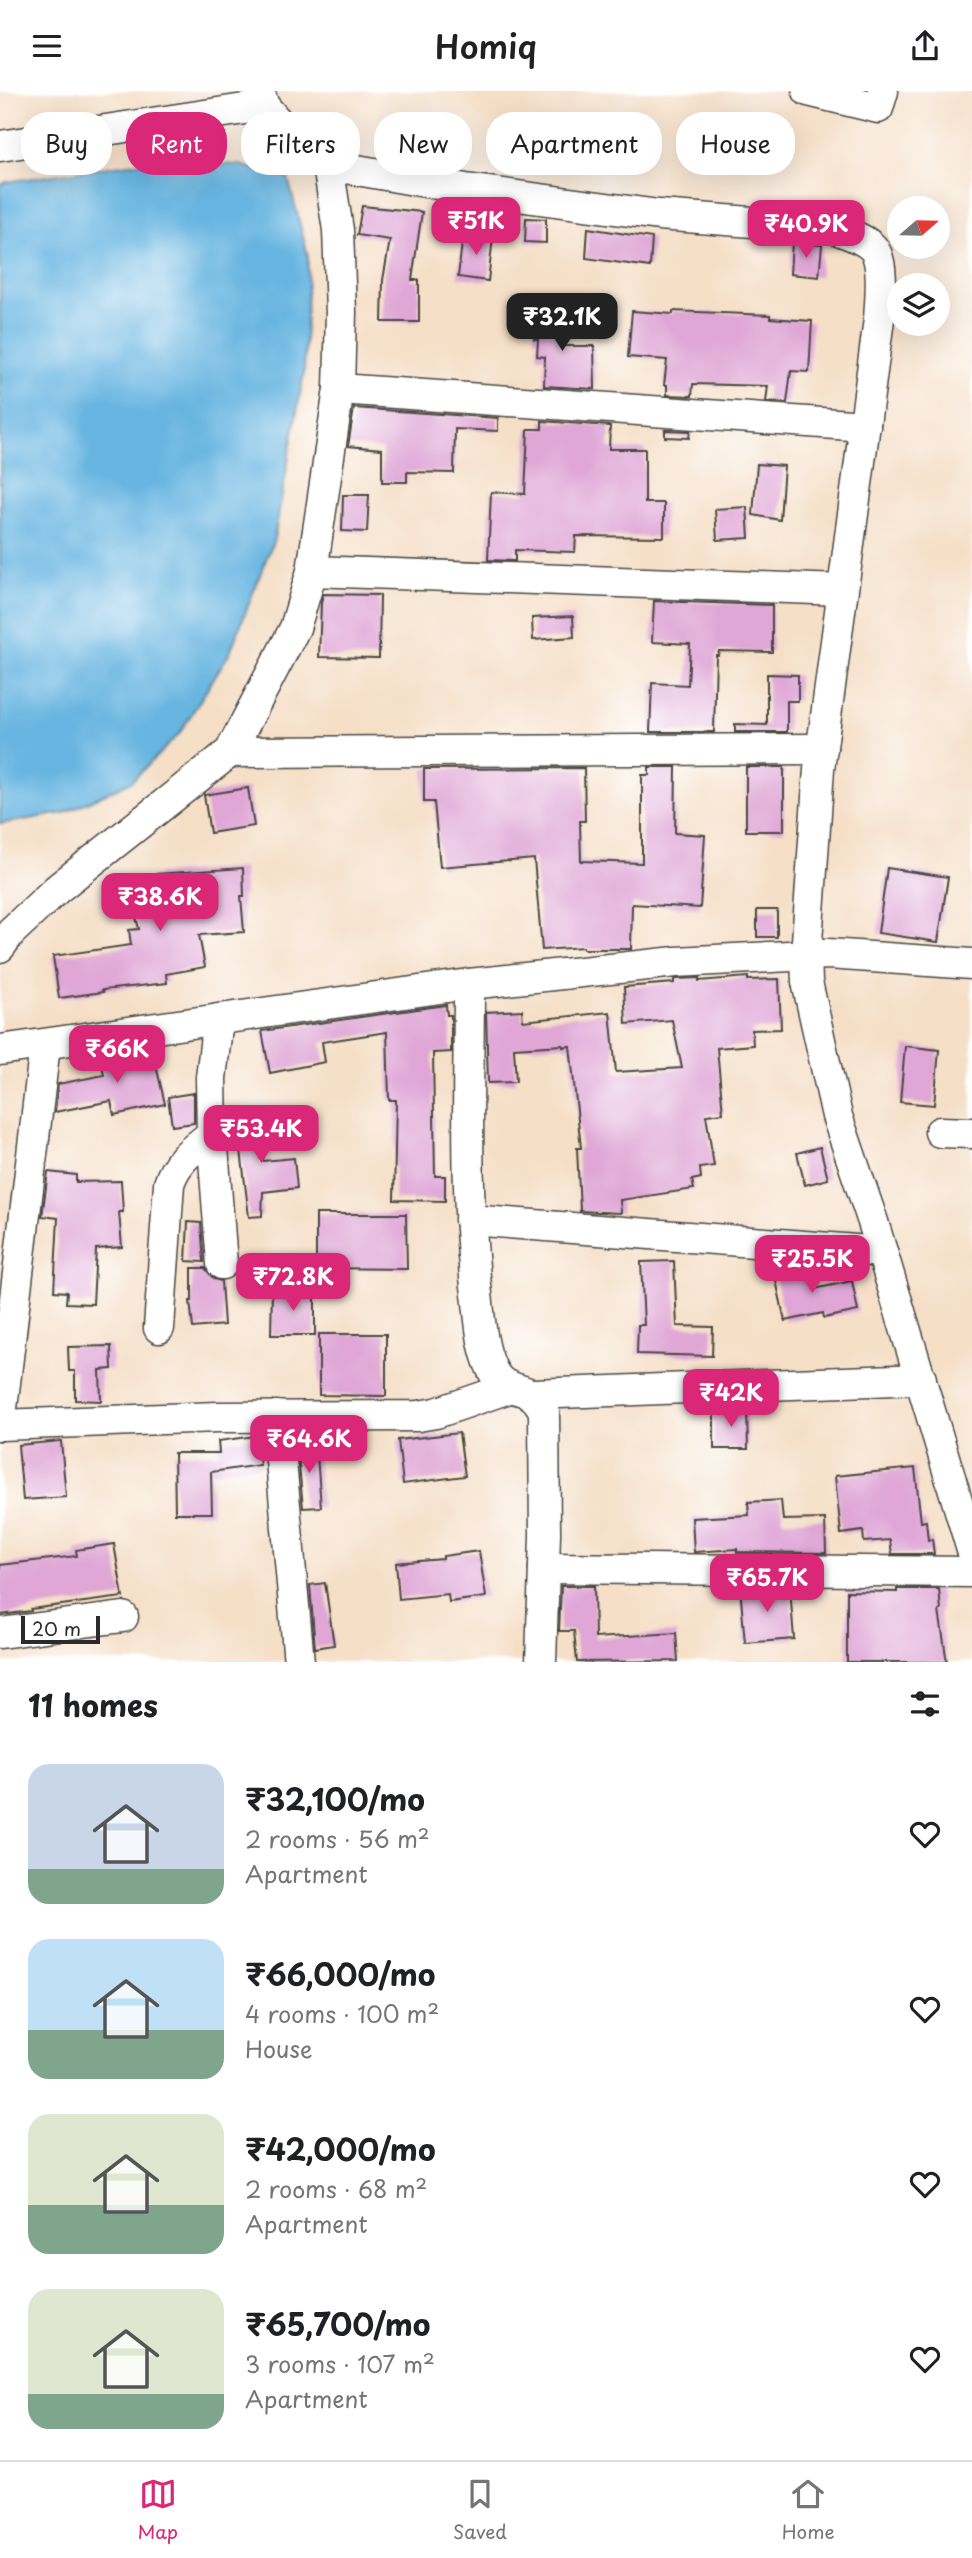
<!DOCTYPE html>
<html lang="en">
<head>
<meta charset="utf-8">
<style>
	:root { --surface:#fff; --page:#f6f6f6; --text:#202124; --muted:#757577; --line:#e0e0e0; --accent:#db2777 }
	body { margin:0; font-family:"Playpen Sans",sans-serif; background:var(--page); color:var(--text); height:100vh; display:flex; flex-direction:column; font-size:26px; white-space:nowrap }
	* { box-sizing:border-box; margin:0 }
	p { font-size:23px; color:var(--muted) }
	.icon { flex:none; width:38px; height:38px; fill:none; stroke:currentColor; stroke-width:2; stroke-linecap:round; stroke-linejoin:round }
	.map { position:relative; height:1571px; overflow:hidden }
	.sheet { display:flex; flex-direction:column; background:var(--surface); flex:1 }
	.sheet>* { flex:none }
	.banner { position:absolute; left:21px; top:21px; width:931px; height:63px; display:flex; gap:14px }
	.needle { width:46px; rotate:70deg }
	.buttons { position:absolute; left:887px; top:105px; display:grid; gap:14px }
	.buttons a { display:grid; place-items:center; width:63px; height:63px; border-radius:50%; background:var(--surface); box-shadow:0 7px 28px #0002; font-size:35px }
	.scale { position:absolute; left:21px; bottom:18px; width:79px; box-sizing:border-box; padding-left:7px; border:4px solid #2b2b2b; border-top:0; font-size:19px; line-height:24px; white-space:nowrap; color:#2b2b2b; -webkit-text-stroke:5px #fff; paint-order:stroke }
	.price { position:absolute; translate:-50% -60px; padding:0 16px; border-radius:14px; background:var(--accent); color:#fff; font-size:23px; line-height:46px; filter:drop-shadow(0 2px 4px #0008) }
	.price::after { content:''; position:absolute; left:50%; top:42px; width:21px; height:16px; margin-left:-10px; background:inherit; clip-path:polygon(0 0,100% 0,50% 100%) }
	.price.active { background:#222; color:#fff }
	ul { padding:0; list-style:none }
	li { display:flex; align-items:center; gap:21px; height:175px; padding:0 28px }
	li span { display:grid; place-items:center; flex:none; width:196px; height:140px; border-radius:21px; color:#555 }
	li>.icon { margin-inline-start:auto }
	span .icon { width:84px; height:84px; fill:#fffc; stroke-width:1 }
	li b { font-size:30px }
	h2 { display:flex; justify-content:space-between; align-items:center; height:84px; padding:0 28px; font-size:30px }
	.pill { padding:0 24px; border-radius:28px; background:var(--surface); box-shadow:0 7px 28px #0002; font-size:24px; line-height:63px }
	.pill.active { background:var(--accent); color:#fff }
	header { display:flex; justify-content:space-between; align-items:center; height:91px; padding:0 28px; background:var(--surface); font-size:32px; font-weight:600 }
	.dock { display:flex; justify-content:space-around; align-items:center; height:98px; border-top:2px solid var(--line); background:var(--surface); font-size:19px; color:var(--muted) }
	.dock a { display:grid; justify-items:center; gap:4px }
	.dock .active { color:var(--accent) }
	.map>svg:first-child { display:block }
</style>
</head>
<body>
<header><svg class="icon" aria-label="menu" viewBox="0 0 24 24"><path d="M4 6h16M4 12h16M4 18h16"/></svg>Homiq<svg class="icon" aria-label="share" viewBox="0 0 24 24"><path d="M12 15V3M7 8l5-5 5 5M5 13v7h14v-7"/></svg></header>
<div class="map">
<svg width="972" height="1571" viewBox="0 0 972 1571">
	<rect width="100%" height="100%" fill="#fff"/>
	<filter id="ink" filterUnits="userSpaceOnUse"><feTurbulence type="fractalNoise" baseFrequency=".0143" numOctaves="2"/><feDisplacementMap in="SourceGraphic" scale="14" xChannelSelector="R" yChannelSelector="G"/><feConvolveMatrix kernelMatrix="1 2 1 2 8 2 1 2 1" color-interpolation-filters="sRGB"/></filter>
	<filter id="wash" filterUnits="userSpaceOnUse"><feTurbulence type="fractalNoise" baseFrequency=".00686" numOctaves="4" result="noise"/><feDisplacementMap in="SourceGraphic" scale="28" xChannelSelector="R" yChannelSelector="G"/><feGaussianBlur stdDeviation="1.57" result="paint"/><feColorMatrix in="noise" values="0 0 0 0 0 0 0 0 0 0 0 0 0 0 0 0 0 1.4 0 .05"/><feComposite in="paint" operator="in"/></filter>
	<g filter="url(#wash)">
		<rect width="100%" height="100%" fill="#f5dfc7"/>
		<path fill="#67b5e1" stroke="#497086" stroke-width="2" d="M149,70L240,74L288,87L308,165L304,282L274,448L230,561L179,643L132,690L64,722L0,733V94L6,91Z"/>
		<g id="blocks">
			<g fill="#dfa6d6">
				<path d="M315,33L339,34L338,58L314,40Z"/>
				<path d="M362,115L422,121L412,189H419V231H382L383,189L390,149L357,144Z"/>
				<path d="M526,127L546,128V152L525,151Z"/>
				<path d="M588,137L652,147L650,176L586,167Z"/>
				<path d="M463,143L493,146L488,190L458,186Z"/>
				<path d="M792,152L822,154L819,186L790,183Z"/>
				<path d="M535,216L565,217L564,255H594L595,298L544,295L545,266L537,265L538,248H534Z"/>
				<path d="M632,220L673,223V220L770,224V227L812,230L809,281L791,280L787,312L766,311L768,295L693,293L692,305L667,304V294H664L667,269L628,266Z"/>
				<path d="M354,317L498,327V340L455,338L454,382L407,381V391H382V358L348,355Z"/>
				<path d="M542,330L610,335L609,358H645V412H664V446L576,445L575,461L515,459V470L488,469L491,401L525,403L528,338H542Z"/>
				<path d="M665,339L690,340L689,347L665,346Z"/>
				<path d="M757,373L784,375L780,429L753,424Z"/>
				<path d="M343,404H369L367,441L342,440Z"/>
				<path d="M747,416L749,447L717,449L715,418Z"/>
				<path d="M323,503L380,504L379,567L319,566L321,512Z"/>
				<path d="M654,510L772,514V561L719,560L718,564H716L714,641H650L652,592L688,594L690,553L652,551Z"/>
				<path d="M573,525L574,546L533,549L532,527Z"/>
				<path d="M767,583L798,584V610H787V641H735V633L767,634Z"/>
				<path d="M649,676H676L675,742L705,744L700,817L632,813L631,858H583V856L542,859L534,768L440,776L434,711H424V678L584,677L585,730H580L581,770L642,772V684H649Z"/>
				<rect x="746" y="676" width="38" height="64"/>
				<path d="M248,697L254,735L210,742L204,704Z"/>
				<path d="M243,777L244,805H241L244,841L199,844L205,876L166,883L167,892L102,899L103,901L59,907L53,865L131,854L129,839L139,838L128,793L158,786L157,783Z"/>
				<path d="M887,777L948,786L938,851L878,842Z"/>
				<rect x="757" y="819" width="20" height="27"/>
				<path d="M748,886V889L779,888L781,938L752,939L753,954L717,957L723,1022L706,1024L714,1075L700,1077L701,1087L692,1089L694,1098L620,1109L621,1122L580,1120L577,1057H581L570,955L563,956V954L514,957L516,991L488,992L486,921L522,919L523,930L610,921L616,981L682,977L672,929L626,933L624,896L674,892V889L677,888L699,887V890Z"/>
				<path d="M446,914L447,924H451V961L433,962L435,1085H445V1110L394,1109L396,1009H389L387,941L322,951L325,971L270,982L262,940Z"/>
				<path d="M905,955L939,959L934,1014L900,1011Z"/>
				<path d="M152,957L165,1013L114,1024L111,1010L55,1021L58,993L104,984L101,969Z"/>
				<path d="M194,1002V1032L172,1035L168,1006Z"/>
				<path d="M234,1028H264L263,1070L294,1067L297,1097L263,1101L262,1125L249,1126L240,1051H234Z"/>
				<path d="M820,1056L828,1088L805,1094L797,1062Z"/>
				<path d="M48,1081L76,1084V1091L121,1090L123,1121H119L122,1156L96,1158L93,1213L66,1212L67,1201L54,1200L58,1127L42,1125Z"/>
				<path d="M316,1123H406L407,1178L316,1177Z"/>
				<path d="M188,1131L201,1132L204,1171L186,1170Z"/>
				<path d="M674,1170L677,1235L713,1236L712,1265L637,1263L638,1234H644L641,1171Z"/>
				<path d="M808,1173L814,1198L852,1190L858,1220L824,1227L823,1222L785,1230L774,1180Z"/>
				<path d="M192,1177H205L214,1188L221,1190L224,1234L193,1237L190,1210H192Z"/>
				<path d="M272,1199H315V1244H271Z"/>
				<path d="M319,1243H386V1305L319,1304Z"/>
				<path d="M111,1255L112,1278L100,1279L101,1310L75,1309V1280H69L68,1256Z"/>
				<path d="M714,1318H747L748,1358H714Z"/>
				<path d="M459,1342L465,1385L403,1393L398,1349Z"/>
				<path d="M255,1345L260,1374L211,1381L212,1422H175L174,1362H219L218,1350Z"/>
				<path d="M61,1350L66,1406L23,1409L18,1354Z"/>
				<path d="M316,1351L321,1416L303,1417L297,1352Z"/>
				<path d="M915,1377L921,1431L926,1430L928,1449L932,1448L934,1463H892L890,1449L864,1451L863,1440L841,1443L835,1385Z"/>
				<path d="M781,1409L783,1429L825,1428L826,1462L737,1461V1458L694,1461L692,1427L749,1424L748,1411Z"/>
				<path d="M114,1453L123,1506L31,1518V1520L0,1524V1474L77,1465L76,1459Z"/>
				<path d="M479,1460L486,1506L449,1511L448,1503L399,1508L396,1472L443,1468V1465Z"/>
				<path d="M325,1492L334,1554L315,1557L310,1494Z"/>
				<path d="M561,1495H594L595,1547L676,1542L678,1570L577,1571L574,1540H559Z"/>
				<path d="M740,1496L790,1497L794,1548L745,1552Z"/>
				<path d="M897,1498H939L941,1519L939,1520L947,1571H847V1500L897,1501Z"/>
			</g>
		</g>
	</g>
	<g filter="url(#ink)">
		<use href="#blocks" fill-opacity="0" stroke="#494642" stroke-width="2"/>
		<g fill="none" stroke-linecap="round" stroke-linejoin="round">
			<defs>
				<g id="street">
					<path d="M259,0L264,15L284,38L328,74L466,98L659,124L833,137C845,142 864,147 873,157C885,171 880,210 879,228L819,678L806,865L807,891L837,1025L873,1131L972,1459"/>
					<path d="M808,0L878,17L883,0"/>
					<path d="M0,55L264,15"/>
					<path d="M339,298L865,335"/>
					<path d="M312,480L842,499"/>
					<path d="M230,661L822,658"/>
					<path d="M0,856L11,841L57,798L230,661L295,537L312,480L339,298L341,221L338,139L328,74"/>
					<path d="M469,893C469,996 464,1101 477,1203C480,1227 481,1254 491,1276C505,1309 530,1287 544,1321L545,1443L541,1571"/>
					<path d="M218,928L211,987L212,1043L222,1173"/>
					<path d="M0,959L469,893L676,871L828,863L972,873"/>
					<path d="M940,1041L972,1042"/>
					<path d="M470,1129L882,1161"/>
					<path d="M159,1237L169,1093C176,1070 193,1058 212,1043"/>
					<path d="M533,1303L921,1288"/>
					<path d="M277,1325L299,1571"/>
					<path d="M0,1334L218,1326L418,1325L436,1322L509,1297"/>
					<path d="M0,1334L45,954"/>
					<path d="M544,1477L972,1481"/>
					<path d="M0,1542L123,1526"/>
				</g>
			</defs>
			<use href="#street" stroke="#494642" stroke-width="33"/>
			<use href="#street" stroke="#fff" stroke-width="30"/>
		</g>
	</g>
</svg>
<div class="buttons">
<a><svg class="needle" viewBox="-14 -14 28 28"><path d="M0-13l5 13h-10z" fill="#e53935"/><path d="M0 13l5-13h-10z" fill="#757577"/></svg></a>
<a><svg class="icon" aria-label="layers" viewBox="0 0 24 24"><path d="M12 4l9 5-9 5-9-5zM3 14l9 5 9-5"/></svg></a>
</div>
<div class="scale">20 m</div>
<b class="price" style="left:476px;top:166px">₹51K</b>
<b class="price" style="left:806px;top:169px">₹40.9K</b>
<b class="price active" style="left:562px;top:262px">₹32.1K</b>
<b class="price" style="left:160px;top:842px">₹38.6K</b>
<b class="price" style="left:117px;top:994px">₹66K</b>
<b class="price" style="left:261px;top:1074px">₹53.4K</b>
<b class="price" style="left:812px;top:1204px">₹25.5K</b>
<b class="price" style="left:293px;top:1222px">₹72.8K</b>
<b class="price" style="left:731px;top:1338px">₹42K</b>
<b class="price" style="left:309px;top:1384px">₹64.6K</b>
<b class="price" style="left:767px;top:1523px">₹65.7K</b>
<div class="banner">
<a class="pill">Buy</a>
<a class="pill active">Rent</a>
<a class="pill">Filters</a>
<a class="pill">New</a>
<a class="pill">Apartment</a>
<a class="pill">House</a>
</div>
</div>
<section class="sheet">
<h2>11 homes<svg class="icon" aria-label="filters" viewBox="0 0 24 24"><path d="M4 7h16M4 17h16"/><circle cx="9" cy="7" r="2"/><circle cx="15" cy="17" r="2"/></svg></h2>
<ul>
<li><span style="background:linear-gradient(#c9d6e8 75%,#7fa58c 0)"><svg class="icon" aria-label="home" viewBox="0 0 24 24"><path d="M3 11l9-7 9 7M6 9v11h12V9"/></svg></span><div><b>₹32,100/mo</b><p>2 rooms · 56 m²</p><p>Apartment</p></div><svg class="icon" aria-label="heart" viewBox="0 0 24 24"><path d="M12 20l-8-8c-3-5 5-10 8-4 3-6 11-1 8 4z"/></svg></li>
<li><span style="background:linear-gradient(#bfe0f5 65%,#7fa58c 0)"><svg class="icon" aria-label="home" viewBox="0 0 24 24"><path d="M3 11l9-7 9 7M6 9v11h12V9"/></svg></span><div><b>₹66,000/mo</b><p>4 rooms · 100 m²</p><p>House</p></div><svg class="icon" aria-label="heart" viewBox="0 0 24 24"><path d="M12 20l-8-8c-3-5 5-10 8-4 3-6 11-1 8 4z"/></svg></li>
<li><span style="background:linear-gradient(#dfe7d0 65%,#7fa58c 0)"><svg class="icon" aria-label="home" viewBox="0 0 24 24"><path d="M3 11l9-7 9 7M6 9v11h12V9"/></svg></span><div><b>₹42,000/mo</b><p>2 rooms · 68 m²</p><p>Apartment</p></div><svg class="icon" aria-label="heart" viewBox="0 0 24 24"><path d="M12 20l-8-8c-3-5 5-10 8-4 3-6 11-1 8 4z"/></svg></li>
<li><span style="background:linear-gradient(#dfe7d0 75%,#7fa58c 0)"><svg class="icon" aria-label="home" viewBox="0 0 24 24"><path d="M3 11l9-7 9 7M6 9v11h12V9"/></svg></span><div><b>₹65,700/mo</b><p>3 rooms · 107 m²</p><p>Apartment</p></div><svg class="icon" aria-label="heart" viewBox="0 0 24 24"><path d="M12 20l-8-8c-3-5 5-10 8-4 3-6 11-1 8 4z"/></svg></li>
</ul>
</section>
<nav class="dock">
<a class="active"><svg class="icon" aria-label="map" viewBox="0 0 24 24"><path d="M3 6l6-2 6 2 6-2v14l-6 2-6-2-6 2zM9 4v14M15 6v14"/></svg>Map</a>
<a><svg class="icon" aria-label="saved" viewBox="0 0 24 24"><path d="M7 4h10v16l-5-4-5 4z"/></svg>Saved</a>
<a><svg class="icon" aria-label="home" viewBox="0 0 24 24"><path d="M3 11l9-7 9 7M6 9v11h12V9"/></svg>Home</a>
</nav>
</body>
</html>
